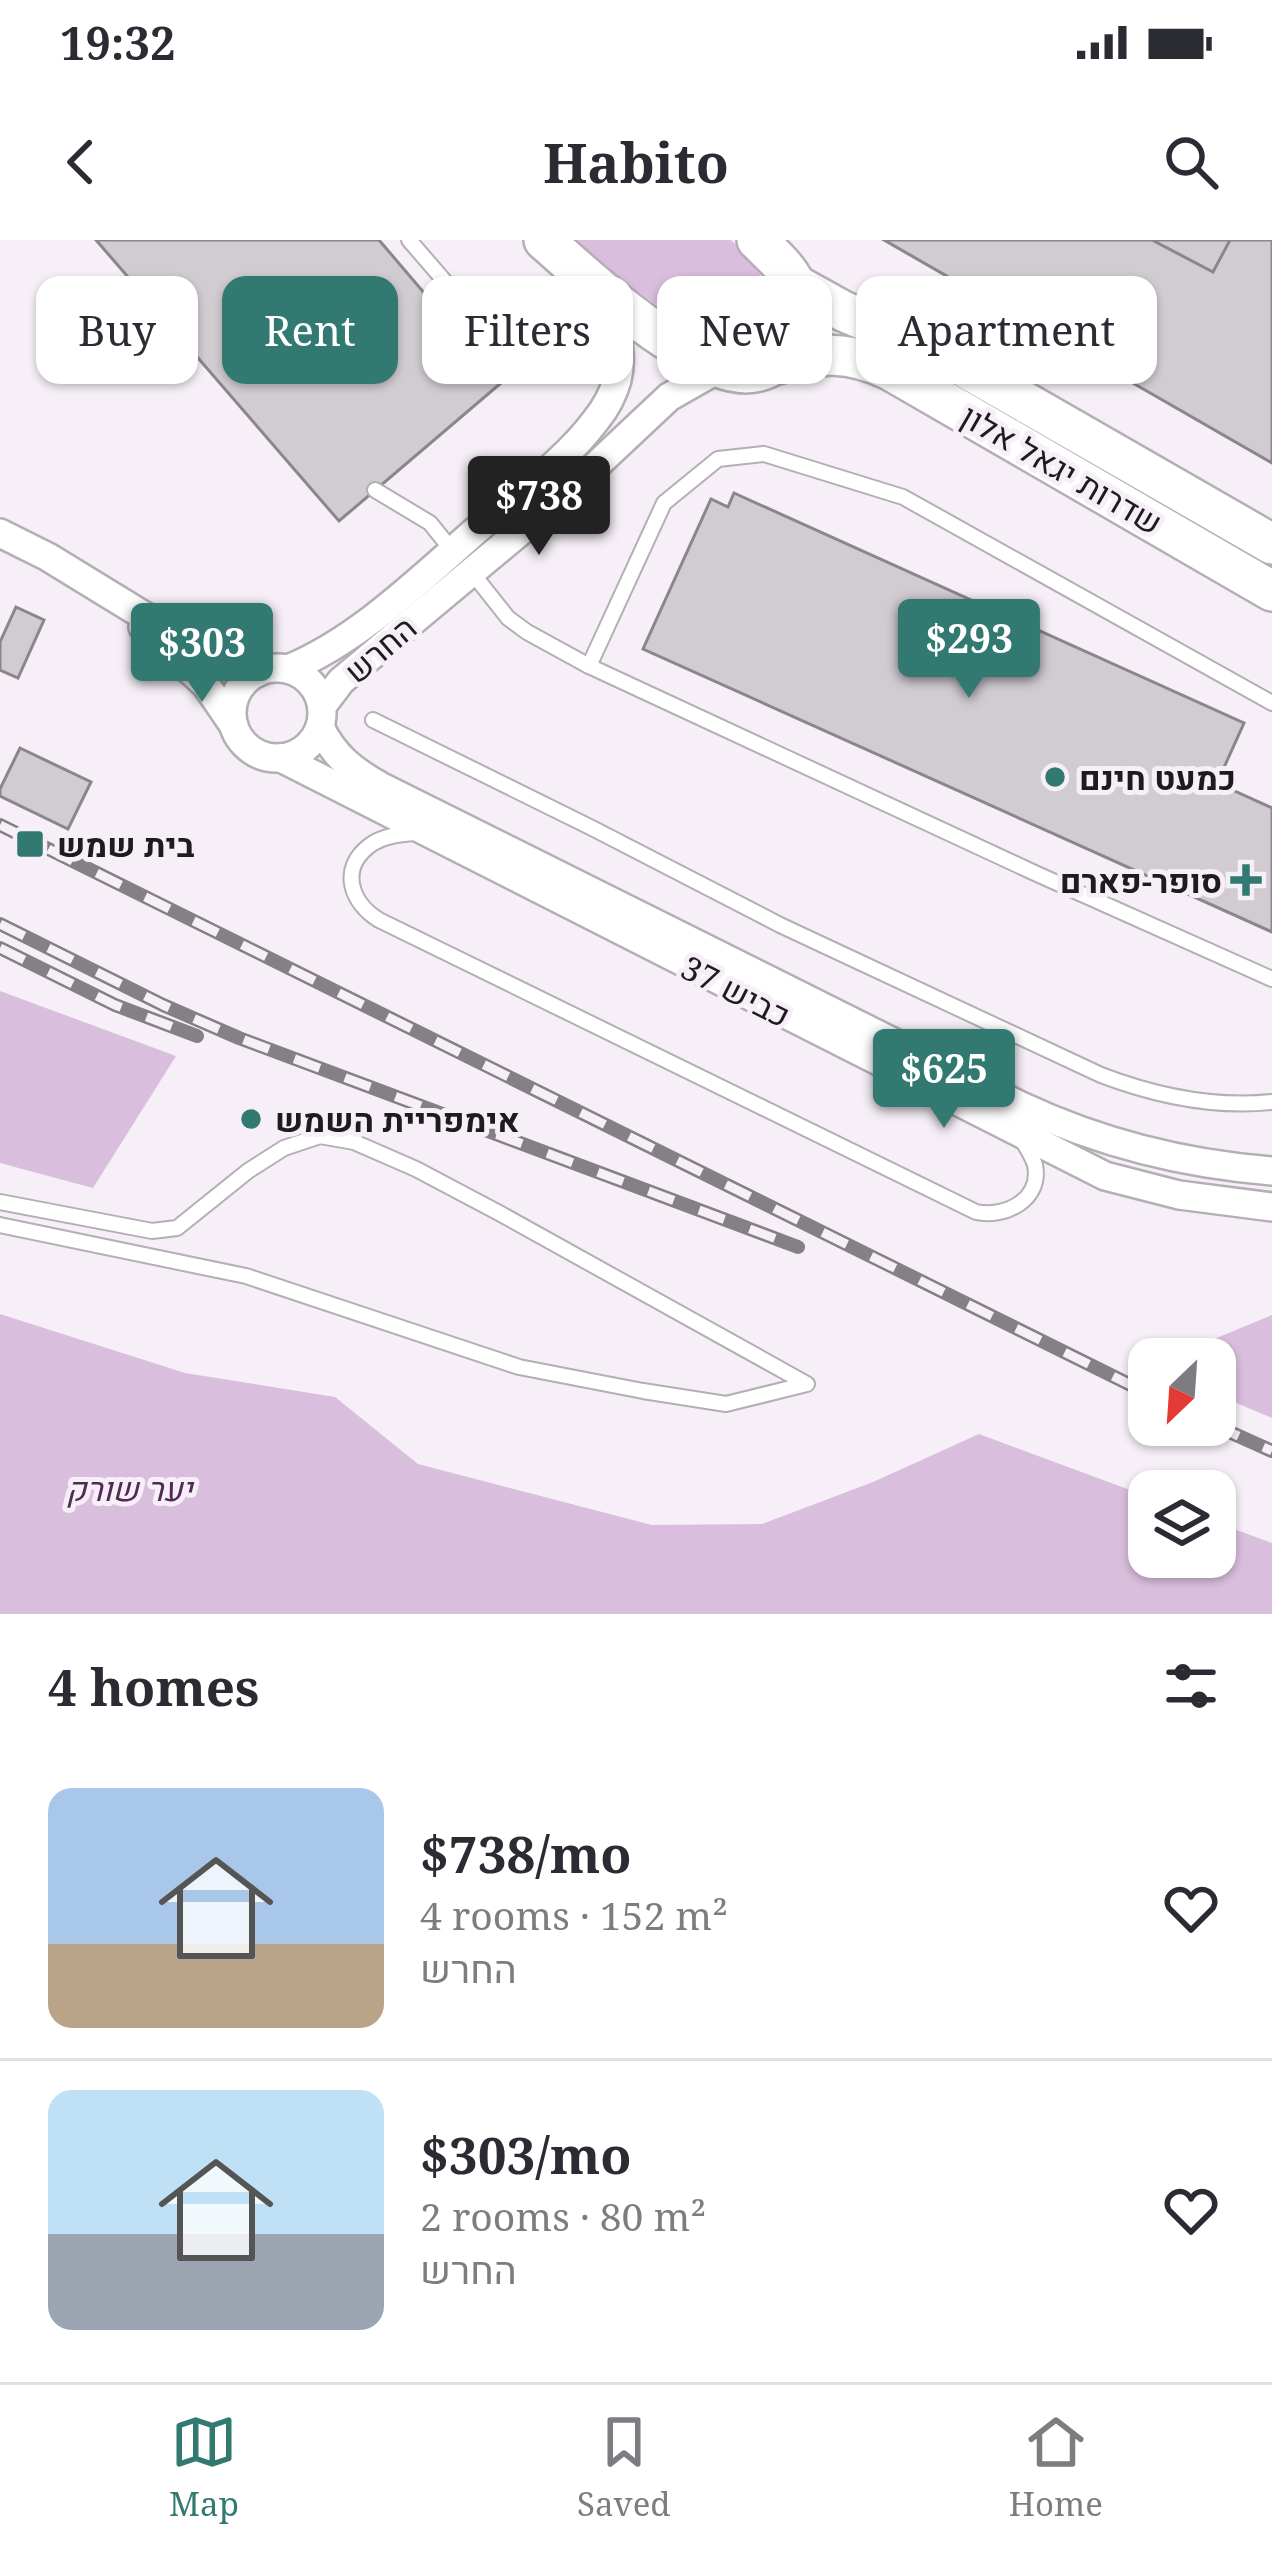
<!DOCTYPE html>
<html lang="en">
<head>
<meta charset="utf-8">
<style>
	:root { --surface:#fff; --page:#f7f7f7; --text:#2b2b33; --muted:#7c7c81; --line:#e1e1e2; --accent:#317971 }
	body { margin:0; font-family:"Noto Serif",Heebo,serif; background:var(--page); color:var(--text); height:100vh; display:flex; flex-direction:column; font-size:45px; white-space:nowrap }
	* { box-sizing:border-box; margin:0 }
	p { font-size:39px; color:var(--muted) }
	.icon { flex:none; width:66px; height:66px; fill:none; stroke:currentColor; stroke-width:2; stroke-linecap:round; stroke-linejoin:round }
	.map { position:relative; height:1374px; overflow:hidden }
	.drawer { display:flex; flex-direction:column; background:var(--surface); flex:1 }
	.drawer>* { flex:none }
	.guide { position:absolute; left:36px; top:36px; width:1200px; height:108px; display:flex; gap:24px }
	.needle { width:78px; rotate:205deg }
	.buttons { position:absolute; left:1128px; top:1098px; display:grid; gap:24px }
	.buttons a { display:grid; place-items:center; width:108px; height:108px; border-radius:24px; background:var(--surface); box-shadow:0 3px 9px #0004; font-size:60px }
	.price { position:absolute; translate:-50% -102px; padding:0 27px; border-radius:12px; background:var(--accent); color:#fff; font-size:39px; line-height:78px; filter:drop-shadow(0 3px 6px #0008) }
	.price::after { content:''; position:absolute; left:50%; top:72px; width:36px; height:27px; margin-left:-18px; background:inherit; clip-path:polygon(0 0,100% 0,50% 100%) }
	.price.current { background:#222; color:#fff }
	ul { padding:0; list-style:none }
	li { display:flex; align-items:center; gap:36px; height:300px; padding:0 48px }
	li+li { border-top:3px solid var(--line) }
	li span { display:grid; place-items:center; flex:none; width:336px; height:240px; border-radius:24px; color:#555 }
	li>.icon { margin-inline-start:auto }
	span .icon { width:144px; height:144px; fill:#fffc; stroke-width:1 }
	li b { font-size:51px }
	h2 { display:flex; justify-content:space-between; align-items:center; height:144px; padding:0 48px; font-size:51px }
	.chip { padding:0 42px; border-radius:24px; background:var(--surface); box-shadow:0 3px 9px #0004; font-size:42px; line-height:108px }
	.chip.current { background:var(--accent); color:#fff }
	.status { display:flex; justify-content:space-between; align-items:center; height:84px; padding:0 60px; background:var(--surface); direction:ltr }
	.status svg { height:33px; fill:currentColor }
	header { display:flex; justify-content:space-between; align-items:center; height:156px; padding:0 48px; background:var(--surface); font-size:54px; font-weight:700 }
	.tabs { display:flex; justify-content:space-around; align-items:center; height:168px; border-top:3px solid var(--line); background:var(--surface); font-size:33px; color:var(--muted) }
	.tabs a { display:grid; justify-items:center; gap:6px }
	.tabs .current { color:var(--accent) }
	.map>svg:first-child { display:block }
</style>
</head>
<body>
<div class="status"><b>19:32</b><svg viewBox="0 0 49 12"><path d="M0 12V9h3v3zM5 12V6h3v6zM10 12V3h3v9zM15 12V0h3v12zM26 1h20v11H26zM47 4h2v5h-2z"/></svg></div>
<header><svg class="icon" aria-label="back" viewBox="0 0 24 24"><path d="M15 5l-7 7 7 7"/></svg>Habito<svg class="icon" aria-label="search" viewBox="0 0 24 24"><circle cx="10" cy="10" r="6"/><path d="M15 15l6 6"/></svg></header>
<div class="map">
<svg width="1272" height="1374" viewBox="0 0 1272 1374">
	<rect width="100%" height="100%" fill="#f6eff7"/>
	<g fill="#dabedd">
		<path d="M575,0H731L749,18L782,66C779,81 779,99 764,107C723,128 605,27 575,0Z"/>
		<path d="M0,751L176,816L93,948L0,923Z"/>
		<path d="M0,1074L185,1133L335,1157L418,1224L652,1285L762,1284L873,1242L979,1194L1149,1257V1317H1215V1282L1272,1303V1374H0Z"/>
		<path d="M1272,1075V1178L1215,1154V1119H1182L1195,1107Z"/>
	</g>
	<g fill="#d1cbd2" stroke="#8b858c" stroke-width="3">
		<path d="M96,0H379L501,143L339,281Z"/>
		<path d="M884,0H1272V223Z"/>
		<path d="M1152,0H1230L1213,32Z"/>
		<path d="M734,253L1244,483L1217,543L1272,568V692L643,409L711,259L728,267Z"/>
		<path d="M16,367L44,380L18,438L0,430V402Z"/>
		<path d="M20,508L91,542L68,589L0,556V549Z"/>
	</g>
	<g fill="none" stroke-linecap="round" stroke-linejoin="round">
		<defs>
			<g id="service">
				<path d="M409,0L512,119"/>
				<path d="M375,250L430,283L455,314"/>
				<path d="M470,330L508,378L527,392L589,426L1037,634L1272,739"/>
				<path d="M589,426L664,263L718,219L764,214L903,257L1272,463"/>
				<path d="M373,480L592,588L780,685L1101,835C1156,856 1214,868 1272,862"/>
				<path d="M416,593C399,594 382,596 369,606C339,629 351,663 379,680L976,972C1005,978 1042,960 1035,925C1032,915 1026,907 1021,898"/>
				<path d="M0,962L152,991L177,988L248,931L284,908L320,896L354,902L416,929L501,974L807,1144L726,1164L643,1151L519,1127L246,1036L0,985"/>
			</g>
			<g id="minor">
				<path d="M0,293L48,317L159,385L259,432"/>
				<path d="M143,387L206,445L234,486"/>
				<circle cx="277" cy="473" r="45"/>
				<path d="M288,429C362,399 427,332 487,281C524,250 567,219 596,180C605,169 613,154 617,140C625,108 612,79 598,52"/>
				<path d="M322,466L341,441L571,249L669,157L720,128"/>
				<path d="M320,487C334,516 352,530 380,546L1021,866C1102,904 1183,924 1272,931"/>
				<path d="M281,518L1105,936L1179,955L1272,967"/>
			</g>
			<g id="secondary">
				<path d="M544,0C592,43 658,103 718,127C756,142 787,127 797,88C801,73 802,56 794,42C786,26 770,13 757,0"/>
				<path d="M796,45L843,71L936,111L1272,304"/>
				<path d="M778,124C822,112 848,111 890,130L1272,351"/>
			</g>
		</defs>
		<use href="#service" stroke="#b4aeb5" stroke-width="18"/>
		<use href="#minor" stroke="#b4aeb5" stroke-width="32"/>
		<use href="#secondary" stroke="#b4aeb5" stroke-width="44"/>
		<use href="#service" stroke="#fff" stroke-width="14"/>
		<use href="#minor" stroke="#fff" stroke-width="27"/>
		<use href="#secondary" stroke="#fff" stroke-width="39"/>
		<defs>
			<g id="rail">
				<path d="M0,585L1149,1154"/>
				<path d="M0,684L163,765L239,798L798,1007"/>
				<path d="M0,708L115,765L197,796"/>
				<path d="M1214,1185L1272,1211"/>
			</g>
		</defs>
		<use href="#rail" stroke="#858085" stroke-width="14"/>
		<use href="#rail" stroke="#f6eff7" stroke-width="9" stroke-dasharray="27" stroke-linecap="butt"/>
	</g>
	<g fill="#317971" stroke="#f6eff7" stroke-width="4.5">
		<circle cx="1055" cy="537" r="12"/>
		<rect x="15" y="589" width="30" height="30" rx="6"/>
		<path d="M1240 622h12v12h12v12h-12v12h-12v-12h-12v-12h12z"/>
		<circle cx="251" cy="879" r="12"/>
	</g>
	<g text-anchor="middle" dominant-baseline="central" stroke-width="10" stroke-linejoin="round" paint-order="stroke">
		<g font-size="33" fill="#1d1b1d" stroke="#f6eff7">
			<text transform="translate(1062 229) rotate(30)">שדרות יגאל אלון</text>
			<text transform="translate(380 409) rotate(-41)">החרש</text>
			<text transform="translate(736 751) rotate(27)">כביש 37</text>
		</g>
		<g font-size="33" font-weight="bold" fill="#1d1b1d" stroke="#f6eff7" text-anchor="start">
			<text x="1079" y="537">כמעט חינם</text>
			<text x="57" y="604">בית שמש</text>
			<text x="1222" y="640" text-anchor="end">סופר-פארם</text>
			<text x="275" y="879">אימפריית השמש</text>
		</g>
		<g font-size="33" font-style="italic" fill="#502a55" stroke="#f6eff7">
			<text x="129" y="1248">יער שורק</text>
		</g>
	</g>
</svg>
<div class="buttons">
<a><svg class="needle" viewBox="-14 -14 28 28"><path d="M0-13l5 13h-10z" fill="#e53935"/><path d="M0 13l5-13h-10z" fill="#7c7c81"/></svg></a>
<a><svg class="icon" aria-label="layers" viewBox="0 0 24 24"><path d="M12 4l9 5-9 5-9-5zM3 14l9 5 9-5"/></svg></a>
</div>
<b class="price current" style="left:539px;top:318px">$738</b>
<b class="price" style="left:969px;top:461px">$293</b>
<b class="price" style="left:202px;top:465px">$303</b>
<b class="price" style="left:944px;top:891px">$625</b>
<div class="guide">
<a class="chip">Buy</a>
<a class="chip current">Rent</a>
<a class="chip">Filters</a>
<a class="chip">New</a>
<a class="chip">Apartment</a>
</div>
</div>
<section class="drawer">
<h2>4 homes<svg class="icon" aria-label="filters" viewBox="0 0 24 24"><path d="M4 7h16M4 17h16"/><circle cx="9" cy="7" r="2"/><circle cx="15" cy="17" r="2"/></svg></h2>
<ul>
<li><span style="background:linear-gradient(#a9c7e8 65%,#b9a48a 0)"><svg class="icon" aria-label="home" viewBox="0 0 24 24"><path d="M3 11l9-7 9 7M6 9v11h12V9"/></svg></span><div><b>$738/mo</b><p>4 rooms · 152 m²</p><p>החרש</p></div><svg class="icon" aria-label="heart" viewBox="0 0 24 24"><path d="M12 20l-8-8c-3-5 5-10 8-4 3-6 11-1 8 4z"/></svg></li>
<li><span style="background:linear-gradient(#bfe0f5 60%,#9aa5b1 0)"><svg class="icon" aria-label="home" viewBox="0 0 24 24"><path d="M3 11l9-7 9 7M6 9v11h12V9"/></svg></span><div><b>$303/mo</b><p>2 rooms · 80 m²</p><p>החרש</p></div><svg class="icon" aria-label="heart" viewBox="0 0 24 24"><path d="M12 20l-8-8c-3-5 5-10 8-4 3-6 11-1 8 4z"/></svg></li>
</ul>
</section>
<nav class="tabs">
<a class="current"><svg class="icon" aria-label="map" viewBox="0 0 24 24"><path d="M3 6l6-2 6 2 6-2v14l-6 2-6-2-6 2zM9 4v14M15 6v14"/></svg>Map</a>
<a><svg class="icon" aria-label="saved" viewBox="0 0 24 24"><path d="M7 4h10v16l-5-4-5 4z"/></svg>Saved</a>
<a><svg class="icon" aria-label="home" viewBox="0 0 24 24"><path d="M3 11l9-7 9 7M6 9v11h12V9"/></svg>Home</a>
</nav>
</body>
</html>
